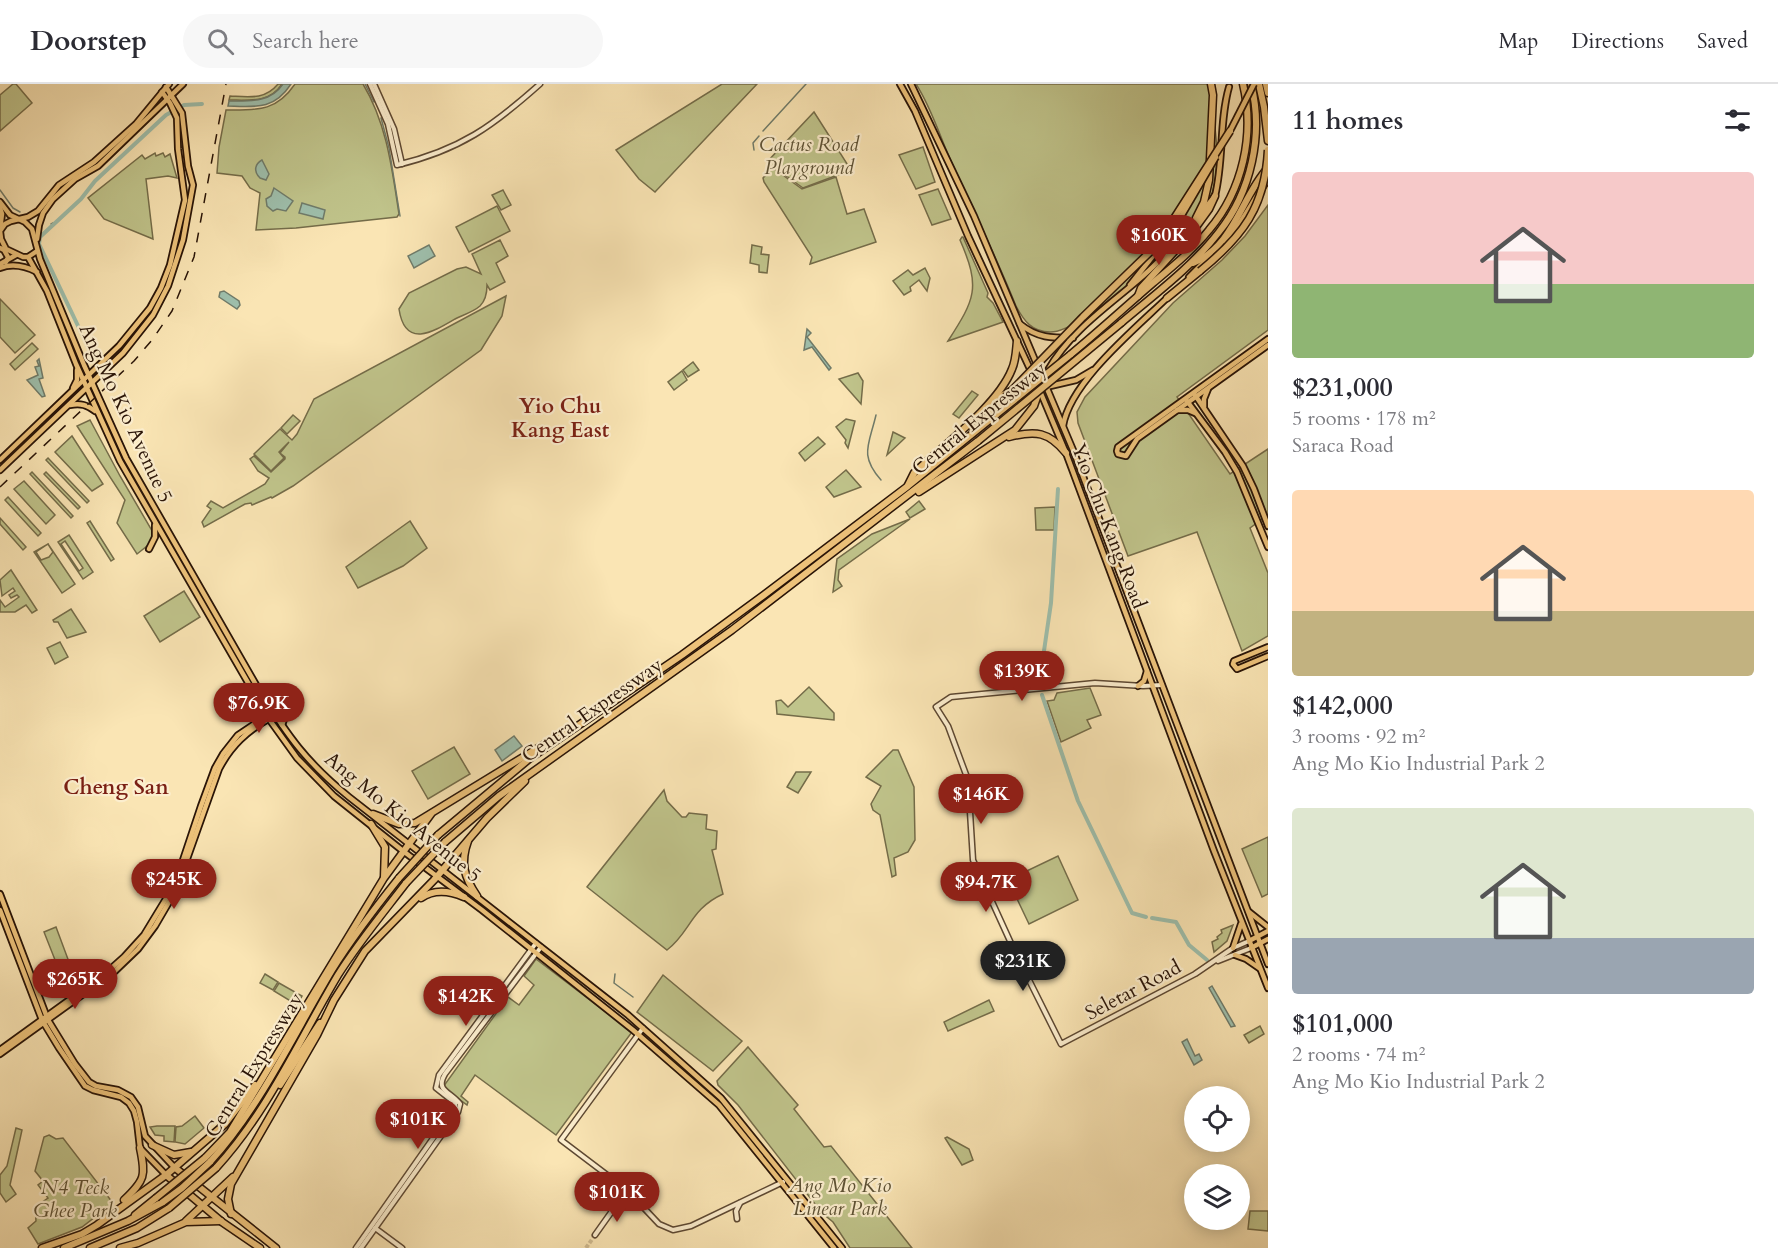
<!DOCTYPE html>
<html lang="en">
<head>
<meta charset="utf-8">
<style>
	:root { --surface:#fff; --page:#f7f7f7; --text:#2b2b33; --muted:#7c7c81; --line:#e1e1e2; --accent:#8f2418 }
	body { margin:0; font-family:Cardo,serif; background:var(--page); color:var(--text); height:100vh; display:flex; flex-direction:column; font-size:22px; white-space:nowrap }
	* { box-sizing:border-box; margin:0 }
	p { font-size:20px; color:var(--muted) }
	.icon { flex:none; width:33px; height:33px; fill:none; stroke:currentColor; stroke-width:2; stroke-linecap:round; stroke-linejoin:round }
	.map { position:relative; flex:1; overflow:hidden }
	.panel { display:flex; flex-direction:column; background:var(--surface); width:510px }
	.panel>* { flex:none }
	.tools { position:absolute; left:1184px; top:1002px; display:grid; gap:12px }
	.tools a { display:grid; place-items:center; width:66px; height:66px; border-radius:50%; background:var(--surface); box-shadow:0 3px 15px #0003; font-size:30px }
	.price { position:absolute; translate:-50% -51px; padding:0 14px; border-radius:21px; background:var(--accent); color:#fff; font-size:20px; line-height:39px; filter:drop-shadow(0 2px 3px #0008) }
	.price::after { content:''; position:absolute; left:50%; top:36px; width:18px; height:14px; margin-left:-9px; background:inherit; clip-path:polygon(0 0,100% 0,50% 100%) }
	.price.current { background:#222; color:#fff }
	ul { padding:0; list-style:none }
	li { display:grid; align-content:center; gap:12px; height:318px; padding:0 24px }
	li span { display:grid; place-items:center; height:186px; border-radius:6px; color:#555 }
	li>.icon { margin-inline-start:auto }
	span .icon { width:108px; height:108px; fill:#fffc; stroke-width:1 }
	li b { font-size:26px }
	h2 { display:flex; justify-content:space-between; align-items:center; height:72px; padding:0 24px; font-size:26px }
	header { display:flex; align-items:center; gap:36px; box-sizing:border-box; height:84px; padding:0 30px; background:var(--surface); border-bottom:2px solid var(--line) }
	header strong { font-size:28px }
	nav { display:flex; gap:33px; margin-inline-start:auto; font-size:21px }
	.search { width:420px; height:54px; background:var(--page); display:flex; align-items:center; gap:15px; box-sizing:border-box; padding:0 21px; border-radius:33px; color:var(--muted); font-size:22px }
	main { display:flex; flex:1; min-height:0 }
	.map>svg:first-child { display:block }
</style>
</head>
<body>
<header>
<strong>Doorstep</strong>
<div class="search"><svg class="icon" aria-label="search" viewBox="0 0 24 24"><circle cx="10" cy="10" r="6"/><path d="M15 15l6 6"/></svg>Search here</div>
<nav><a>Map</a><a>Directions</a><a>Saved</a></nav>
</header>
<main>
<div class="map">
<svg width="1268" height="1164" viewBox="0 0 1268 1164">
	<rect width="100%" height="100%" fill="#fae5b4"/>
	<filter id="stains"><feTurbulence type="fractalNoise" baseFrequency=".00333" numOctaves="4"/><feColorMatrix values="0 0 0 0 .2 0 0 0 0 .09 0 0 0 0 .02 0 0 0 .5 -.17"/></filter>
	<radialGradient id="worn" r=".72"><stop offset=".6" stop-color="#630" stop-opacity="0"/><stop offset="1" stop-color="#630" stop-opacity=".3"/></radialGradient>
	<g fill="#c0c48b" stroke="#746c49" stroke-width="1.5" fill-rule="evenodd">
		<path d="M13,0H16L32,19L0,47V11Z"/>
		<path d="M278,0H282C270,19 250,16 229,16L230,12C249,13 265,16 278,0Z"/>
		<path d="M295,0H363C387,40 392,85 399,130L397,133L296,144L256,146L260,109L250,104L242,92L217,89L219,63L226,26C257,26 276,28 295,0Z"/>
		<path d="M722,0H757L655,108L639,95L616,66Z"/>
		<path d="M916,0H1209C1214,39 1226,89 1205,126C1189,154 1082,249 1050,248C1032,248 1024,237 1016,222C996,172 972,124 950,75C939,50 931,23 916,0Z"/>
		<path d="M814,28L851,86L803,104L767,78Z"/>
		<path d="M923,63L935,98L916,105L899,71Z"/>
		<path d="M155,69L156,72L163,69L165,73L170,70L177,94L168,92L146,95L153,155L104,135L88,114L142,71L145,75Z"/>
		<path d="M773,84L802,105L836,93L847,130L864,125L876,158L810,180L812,173L764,98L763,94Z"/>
		<path d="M938,105L951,135L932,141L919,111Z"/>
		<path d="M503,106L511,121L501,126L492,111Z"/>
		<path d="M1268,121V246L1177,313L1230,390L1268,365V431L1250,444L1268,489V552L1242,567L1197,448L1128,472L1078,339L1077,328L1085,313L1173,219L1222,176L1245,152Z"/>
		<path d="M497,122L510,147L469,168L456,143Z"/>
		<path d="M962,153H963L988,209L987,213L993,219L1003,238L948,257C975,215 981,204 960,156Z"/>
		<path d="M500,156L508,172L496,179L505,198L490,206L487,201C487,208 486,216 480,222C473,228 463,231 455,235C433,248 405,265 399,225L409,209L457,185L466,183L481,190L472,170Z"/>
		<path d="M752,161L762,163L761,170L769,171L767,189L759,188V181L750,179Z"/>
		<path d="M925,184L930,194L927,207L919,196L910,203L911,207L904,211L893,197L908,186L913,191Z"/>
		<path d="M506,212L502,232L481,266L293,402L272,414L271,413L252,421L251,419L245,420L204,443L202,438L211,425L207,422L211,417L223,424L265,400L269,394L258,387L250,375L254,372L271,388L285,375V373L280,369L289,358L279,368L284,374L271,387L254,370L280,345L292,356L297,350L314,315Z"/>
		<path d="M0,215L35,251L15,269L0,253Z"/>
		<path d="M32,259L38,265L15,286L10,280Z"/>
		<path d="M693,278L699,286L688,293L683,286Z"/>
		<path d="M682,287L687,296L674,306L668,298Z"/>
		<path d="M858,289L863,297L861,320L839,295Z"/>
		<path d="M972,307L978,311L959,334L953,330Z"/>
		<path d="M293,331L300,337L287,350L281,344Z"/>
		<path d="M846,335L855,337L848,364L845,359L846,356L836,343Z"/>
		<path d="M90,336L120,392L154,450L152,458L137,470L117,439L125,416L77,342Z"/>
		<path d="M893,348L905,354L887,371Z"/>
		<path d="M72,352L103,400L92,407L55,368Z"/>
		<path d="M818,353L825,360L805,377L799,369Z"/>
		<path d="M48,374L89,417L87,419L46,376Z"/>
		<path d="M846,386L861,403L834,413L826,403Z"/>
		<path d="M32,388L73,432L71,434L30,390Z"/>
		<path d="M46,388L80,423L78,425L44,390Z"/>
		<path d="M24,397L55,431L46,440L14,405Z"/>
		<path d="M8,413L41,449L38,452L5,416Z"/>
		<path d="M919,417L925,425L910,434L906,428Z"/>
		<path d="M1055,423L1054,446H1036L1035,424Z"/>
		<path d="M0,434L26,463L23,466L0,440Z"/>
		<path d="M910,435L839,486L838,496L842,502L833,508L837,475L872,450Z"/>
		<path d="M90,437L114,475L111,477L87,439Z"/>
		<path d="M410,437L427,464L403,482L358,504L346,483Z"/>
		<path d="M69,451L93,488L83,495L58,458ZM65,457L83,484L79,487L61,460Z"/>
		<path d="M48,460L75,500L62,509L34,468ZM48,460L53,468L49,473L41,476L36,468Z"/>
		<path d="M11,486L37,526L32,529L26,521L15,528H0V516L5,523L19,513L17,511L11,514L9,511L15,507L13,504L2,512L0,496Z"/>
		<path d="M184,507L200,533L160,558L144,532Z"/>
		<path d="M71,525L86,548L67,554L58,538H54L53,536Z"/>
		<path d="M60,558L68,573L55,580L47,564Z"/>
		<path d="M809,603L834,629V636L777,630L776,617L781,616L788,623Z"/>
		<path d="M1090,604L1101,631L1087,636L1091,644L1061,658L1047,617L1054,616L1057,609Z"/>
		<path d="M454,663L470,690L428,715L412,687Z"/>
		<path d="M893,666H898L914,703L915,756L908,768L894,774L896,791L892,793L880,731L873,726L871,720L881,702L866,693Z"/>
		<path d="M796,688H811L798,709L787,703Z"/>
		<path d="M664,706L667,717L682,733H686L689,729L707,731L706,745L717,747L716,765L712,766L723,810C690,825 690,849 667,866L587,803Z"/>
		<path d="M1268,753V810L1262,813L1242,765Z"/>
		<path d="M1058,772L1078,816L1029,840L1008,796Z"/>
		<path d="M1233,841L1227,857L1214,868L1212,858L1218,855L1217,853L1222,849L1221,846Z"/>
		<path d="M56,843L72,886L57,881L44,848Z"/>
		<path d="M536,875L632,948L556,1051L475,991L461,1012L468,1018L467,1021L443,1003L508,913L519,921L534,901L524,892Z"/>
		<path d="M265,890L278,898L273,906L260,899Z"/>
		<path d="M663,891L742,957L713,987L637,928Z"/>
		<path d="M279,899L302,912L297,921L274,907Z"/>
		<path d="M989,916L994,927L948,947L944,938Z"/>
		<path d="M1260,942L1264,950L1249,959L1244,951Z"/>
		<path d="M748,963L798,1021L794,1025L824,1063L831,1062L912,1164H850L833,1138L822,1129L738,1021L718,1001L717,997Z"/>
		<path d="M195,1032L204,1044L185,1060L175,1058L176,1043L182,1042Z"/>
		<path d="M157,1042H175L174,1058L164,1057V1052L155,1051L150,1043Z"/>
		<path d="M16,1044L22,1046L10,1101L16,1110L6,1118L0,1109V1091L7,1082Z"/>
		<path d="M49,1051L56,1055L63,1054L113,1119L82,1143L38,1160L28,1144L36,1137L35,1123L48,1114L38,1101L43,1097L35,1087L44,1053Z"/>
		<path d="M947,1053L969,1065L973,1076L962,1081L945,1054Z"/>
		<path d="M1250,1127H1268V1147L1248,1145Z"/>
	</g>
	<g fill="#9ebfac" stroke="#6f7b6a" stroke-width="1.5">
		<path d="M283,0H291C274,26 256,23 228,22L229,17C250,17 270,19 283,0Z"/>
		<path d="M262,76L269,90L266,96L260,94C253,87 255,80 262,76Z"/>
		<path d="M274,104L293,117L286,127L277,125L273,127L267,122L266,115L271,112Z"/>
		<path d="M302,119L325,126L323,135L299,129Z"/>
		<path d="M429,161L435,172L414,184L408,172Z"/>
		<path d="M224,207L239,217L240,221L237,225L219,213L220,208Z"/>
		<path d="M807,245L811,249L807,253L831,284L829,286L812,263L804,266Z"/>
		<path d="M39,275L43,294L39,295L45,312L42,313L27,296L38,291L35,283L39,282L37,277Z"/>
		<path d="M514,652L522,662L502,677L495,666Z"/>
		<path d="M1212,902L1235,942L1231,943L1209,904Z"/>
		<path d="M1187,955L1195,972L1199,970L1202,976L1194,981L1182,958Z"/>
	</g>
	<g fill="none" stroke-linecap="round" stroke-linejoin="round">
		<g stroke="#6f7b6a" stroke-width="1.5">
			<path d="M365,0L374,18"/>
			<path d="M381,34L389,64L400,132"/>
			<path d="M763,47L806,0"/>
			<path d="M754,66L753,59L759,52"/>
			<path d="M0,106L13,124L20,128"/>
			<path d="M51,140L53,139"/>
			<path d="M876,331C869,361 859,371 881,396"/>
			<path d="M615,890L614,899L633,913"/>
		</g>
		<g stroke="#9ebfac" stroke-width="4">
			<path d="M90,267L39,160L40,153L81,115L95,97L166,31L184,21L202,20"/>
			<path d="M1039,601L1051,519L1058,405"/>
			<path d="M1042,611L1078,717L1132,829L1146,833"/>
			<path d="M1152,834L1176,838L1189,861L1207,876"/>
		</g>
		<path stroke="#d0bb91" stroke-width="4" stroke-dasharray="4 2" stroke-linecap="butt" d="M586,1164L595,1151"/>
		<defs>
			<g id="minor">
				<path d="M370,0L388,40L397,81C460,66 493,42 540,0"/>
				<path d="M374,0L394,45L402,80"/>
				<path d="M1162,601L1143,602L1095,599L951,613L936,623L948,642L968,696L973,776L1015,868L1061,960L1195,890L1233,864L1249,857"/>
				<path d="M1218,877L1251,864"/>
				<path d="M643,944L561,1056L627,1106L659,1140L673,1146L691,1142L783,1098"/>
				<path d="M737,1135L736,1127L740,1119"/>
				<path d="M375,1144L402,1164"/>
				<path d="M595,1151L627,1106"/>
				<path d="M356,1164L455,1023V1019L436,1004L439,991L536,859"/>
				<path d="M361,1164L458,1028L460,1020C450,1007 435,1007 445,990L541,863"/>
			</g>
			<g id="major">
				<path d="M900,0L915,27L968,152L1037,300L1066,369L1214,767L1268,904"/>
				<path d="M911,0L974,132L1073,366L1268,880"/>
				<path d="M0,118L10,131L25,138L32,145L40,175L84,281L126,374L259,606C288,652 306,678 349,713L628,931L721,1014L842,1164"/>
				<path d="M0,124L2,130L0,145"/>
				<path d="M37,155L39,141L43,129L53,115L75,95L98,82L183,0"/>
				<path d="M1225,157C1243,139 1252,116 1268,96"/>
				<path d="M0,164L4,166L8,173L6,178"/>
				<path d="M37,167L28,173H23L6,165L1,155L0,147L5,140L11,137L28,133L38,127L59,101L94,78L136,40L169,0"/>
				<path d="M28,173L47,207L76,280L120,377L269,635L297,674L334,712L403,767L482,826L633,946L719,1021L834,1164"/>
				<path d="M0,180L16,171"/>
				<path d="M0,184C13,179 25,182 37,188"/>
				<path d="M1189,193L1211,171"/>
				<path d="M1130,201L1172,148"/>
				<path d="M1020,240C1037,254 1052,254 1073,254"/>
				<path d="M1268,255L1118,363L1117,367L1118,370L1126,372L1137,355L1268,261"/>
				<path d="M1048,286C1070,247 1111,220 1144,191C1168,170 1195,137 1215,112C1224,76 1219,38 1229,3"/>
				<path d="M1046,303L1076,296L1093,286"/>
				<path d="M73,304L77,296V286"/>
				<path d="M1195,311L1243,382L1254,405L1268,442"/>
				<path d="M1187,317L1225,368L1237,388L1268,463"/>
				<path d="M70,321C81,319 87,321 95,327"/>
				<path d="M1204,323V315L1208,305"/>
				<path d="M1177,326H1188L1195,329"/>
				<path d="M1063,342C1070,298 1136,244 1168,213"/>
				<path d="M0,376L119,262L150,224L161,204L170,181L185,116L178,65L177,34L170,19L162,8"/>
				<path d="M0,386L123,269L153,231L168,202L183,156L193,101L188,82L182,29L166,3"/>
				<path d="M149,465L155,453V441"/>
				<path d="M1268,563L1234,577L1233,580L1237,585L1268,572"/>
				<path d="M1138,602L1144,597L1147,587"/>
				<path d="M268,618L275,622L285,620"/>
				<path d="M282,641L289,622"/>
				<path d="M0,810L48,936L75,980L89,998L96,1002L118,1006L131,1013L138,1023L145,1052L174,1083"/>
				<path d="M0,826L42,936L59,964L85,1002L93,1006L121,1013L129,1019L134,1027L137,1038L140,1064L166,1091"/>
				<path d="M1249,828L1268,843"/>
				<path d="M1249,857L1268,847"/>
				<path d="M1233,864L1241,840"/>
				<path d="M1251,864L1268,855"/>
				<path d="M1235,871L1246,875L1259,884"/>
				<path d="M0,966L105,890L124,873L144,851L175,800L201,722L215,684L223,670L238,651L268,631"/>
				<path d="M0,970L114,888L138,865L155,842L176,806L219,685C231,662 247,647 270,634"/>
			</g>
			<g id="highway">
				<path d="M1259,0L1264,23L1268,57"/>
				<path d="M1266,0L1268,9"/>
				<path d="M1196,134L1204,118L1209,96L1213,11L1211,0"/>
				<path d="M1193,179C1234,162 1241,114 1267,85"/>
				<path d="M1138,212L1141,204L1193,147L1209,125L1215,112"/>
				<path d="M1167,214L1200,187"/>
				<path d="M1121,239C1154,211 1192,183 1219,148C1251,108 1264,50 1251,0"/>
				<path d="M1070,271C1098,248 1125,223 1153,199C1172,183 1193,166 1209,146C1243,106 1255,50 1243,0"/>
				<path d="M991,318L1011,307L1034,301"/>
				<path d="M1009,353C1036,346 1049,348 1066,369"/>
				<path d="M908,401L914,389C943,362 998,321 1012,285C1016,276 1016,266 1017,257"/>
				<path d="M919,408L1015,346L1034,322L1043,296"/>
				<path d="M373,730L399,740L415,739L556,653"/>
				<path d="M371,740L385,763L384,793"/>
				<path d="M438,751L529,675L682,571L764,511L908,402L997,330"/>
				<path d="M468,757C460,779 464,793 477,812"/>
				<path d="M445,758L499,712L732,546L978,357"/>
				<path d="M421,814C434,805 450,807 464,813"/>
				<path d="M280,1001L320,939"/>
				<path d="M152,1061L174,1071L191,1068"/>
				<path d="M205,1074L230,1048L384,794L431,730"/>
				<path d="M210,1078C261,1022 293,951 332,886C352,854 375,824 399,794"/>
				<path d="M174,1083L276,1164"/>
				<path d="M216,1084C269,1026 298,958 338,891C358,859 383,829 406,799"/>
				<path d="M166,1091L222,1138L260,1164"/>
				<path d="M124,1116C145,1096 146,1092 140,1064"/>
				<path d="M231,1130L228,1115L231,1100L317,951L334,916L365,867L434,796L487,734L525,697"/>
				<path d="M135,1131L156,1114"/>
				<path d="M186,1137L233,1093"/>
				<path d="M42,1164L82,1150L97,1141L166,1091L225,1040L255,1001"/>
				<path d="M64,1164L128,1137L163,1118"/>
				<path d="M90,1164L137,1144L169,1124"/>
				<path d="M120,1164L138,1159L186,1138L221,1137"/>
			</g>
		</defs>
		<use href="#minor" stroke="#5d4832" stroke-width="7"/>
		<use href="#major" stroke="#291407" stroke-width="8"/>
		<use href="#highway" stroke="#291407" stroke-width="9"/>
		<use href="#minor" stroke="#fceece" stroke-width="4"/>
		<use href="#major" stroke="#edc27a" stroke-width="4.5"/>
		<use href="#highway" stroke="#edc27a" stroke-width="6"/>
		<path stroke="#291407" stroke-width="1.5" stroke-dasharray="10 10" stroke-linecap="butt" d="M0,403L134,277L152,256L172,227L194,173L226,0"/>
		<defs>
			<g id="major-bridge">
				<path d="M1230,47L1254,0"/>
				<path d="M1172,148L1216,73"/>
			</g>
			<g id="highway-bridge">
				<path d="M1200,187C1243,152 1265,123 1268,66"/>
				<path d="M997,330L1070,271"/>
				<path d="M989,336L993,326L1083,233L1153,165L1166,147L1230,47"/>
				<path d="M978,357L1121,239"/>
				<path d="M399,794L438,751"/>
				<path d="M406,799L445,758"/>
				<path d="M156,1114L205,1074"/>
				<path d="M163,1118L182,1104L210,1078"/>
				<path d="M169,1124L216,1084"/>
			</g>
		</defs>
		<use href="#major-bridge" stroke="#291407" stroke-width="8" stroke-linecap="butt"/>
		<use href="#highway-bridge" stroke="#291407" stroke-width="9" stroke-linecap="butt"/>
		<use href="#major-bridge" stroke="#edc27a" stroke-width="4.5"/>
		<use href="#highway-bridge" stroke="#edc27a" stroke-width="6"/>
	</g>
	<g text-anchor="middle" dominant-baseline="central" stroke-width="4.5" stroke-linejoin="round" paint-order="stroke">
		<g font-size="20" font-style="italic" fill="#5e5235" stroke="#fceece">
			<text x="809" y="60">Cactus Road<tspan x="809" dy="23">Playground</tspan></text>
			<text x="840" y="1101">Ang Mo Kio<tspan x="840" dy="23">Linear Park</tspan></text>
			<text x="75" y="1103">N4 Teck<tspan x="75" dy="23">Ghee Park</tspan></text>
		</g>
		<g font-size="20" fill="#291407" stroke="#fceece">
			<text transform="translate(126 329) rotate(65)">Ang Mo Kio Avenue 5</text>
			<text transform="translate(979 334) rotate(-39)">Central Expressway</text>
			<text transform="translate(1109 442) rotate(69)">Yio Chu Kang Road</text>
			<text transform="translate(592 626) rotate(-35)">Central Expressway</text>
			<text transform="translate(403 733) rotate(39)">Ang Mo Kio Avenue 5</text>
			<text transform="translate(1133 906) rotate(-28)">Seletar Road</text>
			<text transform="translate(254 981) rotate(-58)">Central Expressway</text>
		</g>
		<g font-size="21" font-weight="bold" fill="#7a1f14" stroke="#fceece">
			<text x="560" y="322">Yio Chu<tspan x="560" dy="24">Kang East</tspan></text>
			<text x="116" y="703">Cheng San</text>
		</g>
	</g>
	<rect width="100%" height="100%" filter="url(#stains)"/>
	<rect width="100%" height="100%" fill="url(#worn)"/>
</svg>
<div class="tools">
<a><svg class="icon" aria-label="locate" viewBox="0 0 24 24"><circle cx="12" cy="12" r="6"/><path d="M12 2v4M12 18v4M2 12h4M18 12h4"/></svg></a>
<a><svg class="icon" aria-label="layers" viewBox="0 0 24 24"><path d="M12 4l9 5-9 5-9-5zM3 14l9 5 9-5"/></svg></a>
</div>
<b class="price" style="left:1159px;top:182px">$160K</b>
<b class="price" style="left:1022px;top:618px">$139K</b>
<b class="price" style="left:259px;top:650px">$76.9K</b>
<b class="price" style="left:981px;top:741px">$146K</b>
<b class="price" style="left:174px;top:826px">$245K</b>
<b class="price" style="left:986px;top:829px">$94.7K</b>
<b class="price current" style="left:1023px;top:908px">$231K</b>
<b class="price" style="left:75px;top:926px">$265K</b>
<b class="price" style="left:466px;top:943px">$142K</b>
<b class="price" style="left:418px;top:1066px">$101K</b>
<b class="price" style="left:617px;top:1139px">$101K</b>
</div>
<section class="panel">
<h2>11 homes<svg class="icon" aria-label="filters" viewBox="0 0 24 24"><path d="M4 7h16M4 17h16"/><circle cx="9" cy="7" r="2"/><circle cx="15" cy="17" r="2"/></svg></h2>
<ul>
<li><span style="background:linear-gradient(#f6c9c9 60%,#8fb573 0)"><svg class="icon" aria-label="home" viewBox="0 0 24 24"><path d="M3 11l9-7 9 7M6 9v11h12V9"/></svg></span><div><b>$231,000</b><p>5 rooms · 178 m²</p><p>Saraca Road</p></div></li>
<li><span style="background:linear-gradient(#ffd9b3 65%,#c2b280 0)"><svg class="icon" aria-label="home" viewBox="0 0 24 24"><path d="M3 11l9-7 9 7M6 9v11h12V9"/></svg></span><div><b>$142,000</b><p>3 rooms · 92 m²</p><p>Ang Mo Kio Industrial Park 2</p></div></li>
<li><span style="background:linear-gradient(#dfe7d0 70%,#9aa5b1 0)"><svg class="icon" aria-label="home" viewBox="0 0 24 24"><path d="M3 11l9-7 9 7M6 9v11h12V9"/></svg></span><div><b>$101,000</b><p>2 rooms · 74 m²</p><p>Ang Mo Kio Industrial Park 2</p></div></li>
</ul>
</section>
</main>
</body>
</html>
